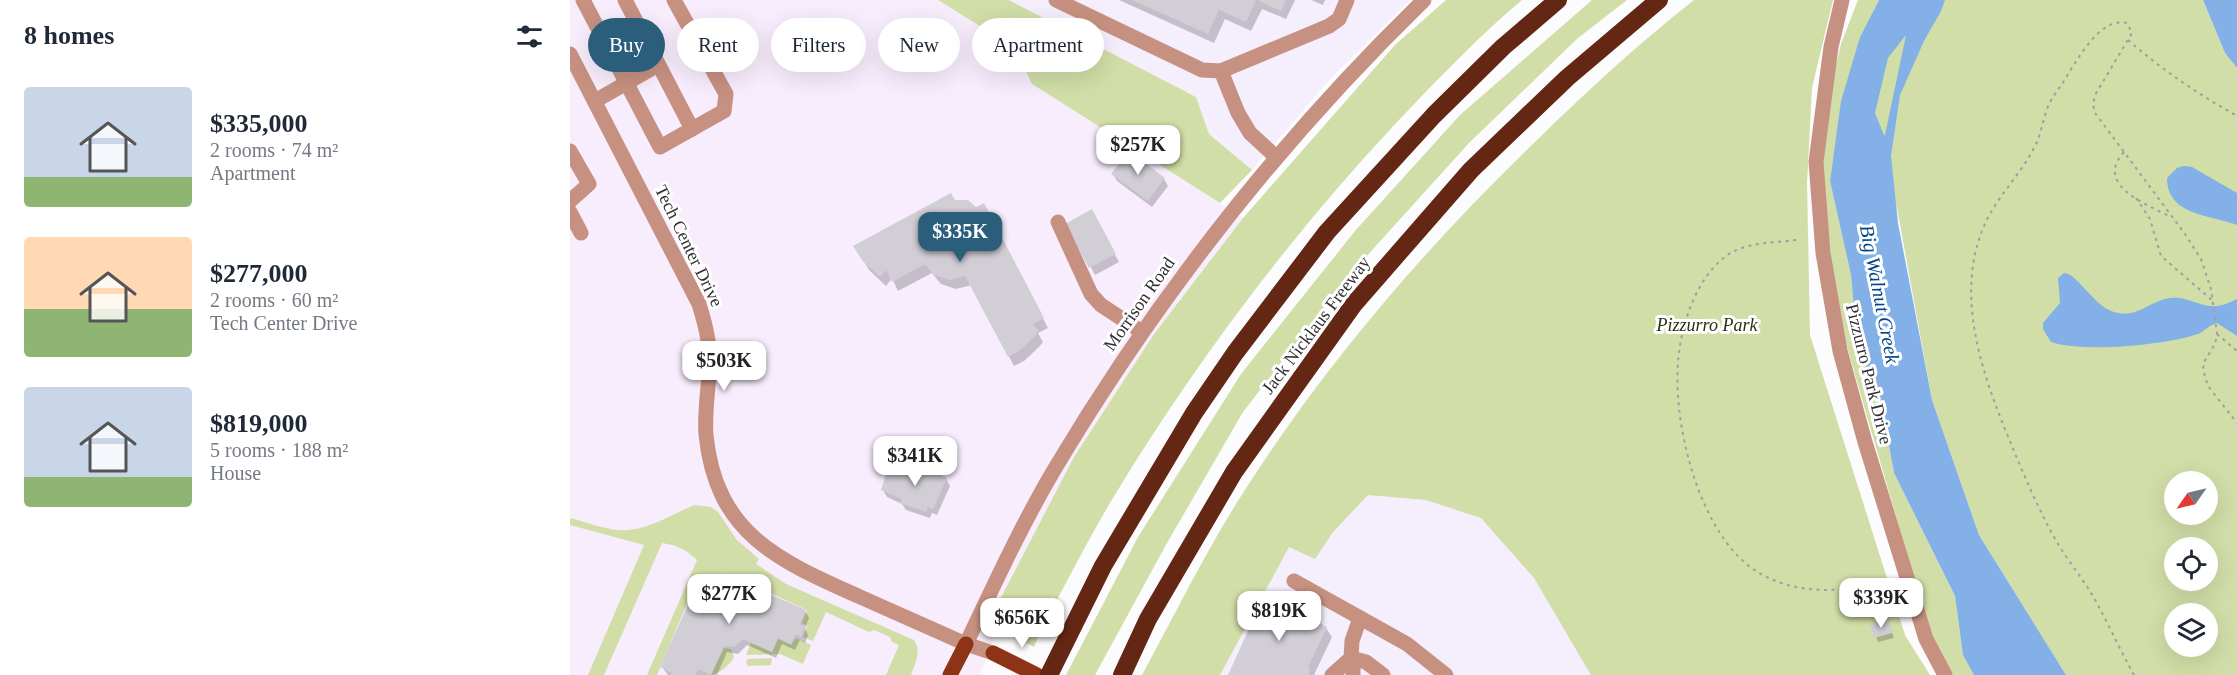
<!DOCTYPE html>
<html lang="en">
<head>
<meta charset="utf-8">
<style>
	:root { --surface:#fff; --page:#f6f6f7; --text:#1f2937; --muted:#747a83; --accent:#2b5e7b }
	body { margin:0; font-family:Georgia,serif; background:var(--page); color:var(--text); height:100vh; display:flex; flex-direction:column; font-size:22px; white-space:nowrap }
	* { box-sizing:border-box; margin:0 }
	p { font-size:20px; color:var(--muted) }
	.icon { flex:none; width:33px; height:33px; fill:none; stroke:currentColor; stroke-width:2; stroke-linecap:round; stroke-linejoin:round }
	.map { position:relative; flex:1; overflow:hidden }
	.details { display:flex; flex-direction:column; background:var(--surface); width:570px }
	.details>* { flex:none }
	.banner { position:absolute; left:18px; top:18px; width:570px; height:54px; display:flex; gap:12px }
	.needle { width:39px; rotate:236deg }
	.fabs { position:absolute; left:1594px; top:471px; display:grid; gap:12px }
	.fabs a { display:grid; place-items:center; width:54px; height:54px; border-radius:50%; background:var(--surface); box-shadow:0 6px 24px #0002; font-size:30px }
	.price { position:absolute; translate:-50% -51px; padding:0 14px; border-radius:12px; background:#fff; color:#222; font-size:20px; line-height:39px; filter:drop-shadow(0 2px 3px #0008) }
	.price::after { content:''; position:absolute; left:50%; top:36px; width:18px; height:14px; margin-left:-9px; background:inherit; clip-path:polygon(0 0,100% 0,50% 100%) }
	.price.selected { background:var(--accent); color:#fff }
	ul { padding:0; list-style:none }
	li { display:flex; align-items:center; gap:18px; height:150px; padding:0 24px }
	li span { display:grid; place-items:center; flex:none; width:168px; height:120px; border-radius:6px; color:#555 }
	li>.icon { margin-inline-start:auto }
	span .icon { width:72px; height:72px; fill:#fffc; stroke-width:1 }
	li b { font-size:26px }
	h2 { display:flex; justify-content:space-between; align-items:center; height:72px; padding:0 24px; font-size:26px }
	.tag { padding:0 21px; border-radius:27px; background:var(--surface); box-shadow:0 6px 24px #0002; font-size:21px; line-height:54px }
	.tag.selected { background:var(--accent); color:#fff }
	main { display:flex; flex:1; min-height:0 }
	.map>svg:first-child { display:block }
</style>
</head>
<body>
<main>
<section class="details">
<h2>8 homes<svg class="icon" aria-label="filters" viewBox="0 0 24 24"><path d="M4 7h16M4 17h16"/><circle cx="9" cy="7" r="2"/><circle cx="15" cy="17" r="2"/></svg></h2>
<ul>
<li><span style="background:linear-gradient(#c9d6e8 75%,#8fb573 0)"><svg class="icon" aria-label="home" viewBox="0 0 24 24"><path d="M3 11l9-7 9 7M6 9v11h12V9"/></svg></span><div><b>$335,000</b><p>2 rooms · 74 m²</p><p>Apartment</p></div></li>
<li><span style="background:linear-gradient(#ffd9b3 60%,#8fb573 0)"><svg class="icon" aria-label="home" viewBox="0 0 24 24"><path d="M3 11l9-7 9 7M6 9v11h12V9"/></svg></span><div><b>$277,000</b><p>2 rooms · 60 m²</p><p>Tech Center Drive</p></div></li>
<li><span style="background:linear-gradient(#c9d6e8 75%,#8fb573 0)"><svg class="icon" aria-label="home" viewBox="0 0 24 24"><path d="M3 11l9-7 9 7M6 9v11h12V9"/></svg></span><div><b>$819,000</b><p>5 rooms · 188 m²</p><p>House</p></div></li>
</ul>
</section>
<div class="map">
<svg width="1667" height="675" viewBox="0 0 1667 675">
	<rect width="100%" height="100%" fill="#fcfbfe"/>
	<path fill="#f8edfd" d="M0,0H368L445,48L462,84L673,218L584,334L504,457L427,605L428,628L410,675H0Z"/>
	<g fill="#f4eefd">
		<path d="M439,0H840L761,78L682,170L639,134L626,97Z"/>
		<path d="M860,329L1051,675H618Z"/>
	</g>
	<g fill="#d1dea7" fill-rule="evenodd">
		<path d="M368,0H439L626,97L639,134L682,170L650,203L462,84L445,48Z"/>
		<path d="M876,0H952C908,37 868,79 828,121C720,236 625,363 543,498C518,539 497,583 473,625L464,647L428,628L427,605L504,457L584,334L673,218L825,45Z"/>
		<path d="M1022,0H1057L1008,38L899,143L775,280L673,412L597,543L525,675H496L568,537L671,374L785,231L890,115Z"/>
		<path d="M1124,0H1263L1242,88L1237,183L1240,335L1335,635L1360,675H1021L964,578L911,518L856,500L798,495L763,532L745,559L719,547L650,675H572C603,618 632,559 666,504C750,370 852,251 965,142C1016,92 1068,44 1124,0Z"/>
		<path d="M1288,0H1309L1290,37L1265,147L1260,181L1281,275L1287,342L1312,408L1324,473L1385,596L1393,654L1404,675H1379L1358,627L1266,309L1250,148L1260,89L1271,44Z"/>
		<path d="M1365,0H1633L1655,53L1667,68V675H1496L1409,535L1362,400L1327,208L1301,114L1312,52ZM1605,482H1638V514H1605ZM1605,548H1638V580H1605ZM1605,614H1638V646H1605Z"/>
		<path d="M124,505L141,507L148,512L167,540L189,559L186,564L216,584L344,640C352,651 345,663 341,675H316L329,645L322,642L320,637L304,630L299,632L256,612L243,641L233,637L237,626L232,623L237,610L157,573L152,582L139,577L132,590L124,587L87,675H77L127,560C117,550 106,545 92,543L34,675H18L74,545L0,525V518C15,522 31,528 47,530C73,533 101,515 124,505Z"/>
		<path d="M226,638L241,645L233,664L210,654L176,655L181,643L202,652L208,639L221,645Z"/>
		<path d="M154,648L161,649L164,657C161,664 149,674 141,675Z"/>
		<path d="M202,658L201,665L178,666L176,662L178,659Z"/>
	</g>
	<g fill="#82b0e7" fill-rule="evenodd">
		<path d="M1309,0H1375L1371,11L1354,41L1330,95L1321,156L1328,223L1362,400L1409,535L1496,675H1404L1393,655L1385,596L1324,473L1312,408L1287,342L1281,275L1260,181L1271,101L1290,37ZM1336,35L1315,135H1314L1305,113L1318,58Z"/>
		<path d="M1633,0H1667V68L1655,53Z"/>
		<path d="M1614,166L1622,167L1667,193V225C1642,215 1597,216 1597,178L1607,168Z"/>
		<path d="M1494,273C1507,274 1522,302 1539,310C1565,322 1578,301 1600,298C1617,296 1626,305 1641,306C1650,307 1659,303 1667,299V336L1647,323C1639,325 1635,331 1628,334C1595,345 1514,353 1481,342L1473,329V323L1490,303L1488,278Z"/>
	</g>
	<g fill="#0003">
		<path d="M549,0H725L716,19L692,9L681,31L655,19L644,43Z"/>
		<path d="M741,0H755L753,5Z"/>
		<path d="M543,174L594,179L598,186L582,207L547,181Z"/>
		<path d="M385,202L418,214L478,328L468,333L473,342L469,347L454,361L444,366L402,285L386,289L371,284L362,273L328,291L322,278L316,286L299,270L285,246Z"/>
		<path d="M521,211L549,262L525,275L497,224Z"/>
		<path d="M339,477L376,479L380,486L367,515L362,513L360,518L336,510L332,504L317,497L313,490Z"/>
		<path d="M716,604L718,608L756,628L762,637L744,675H659Z"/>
		<path d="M235,611L239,618L235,628L238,635L235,643L230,640L225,650L212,644L206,658L177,645L168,654L157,652L147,675H98L92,667Z"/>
		<path d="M1318,621L1324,638L1308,642L1302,626Z"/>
	</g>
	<g fill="#d1ced6">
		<path d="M562,0H686L676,22L649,10L638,34Z"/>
		<path d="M687,0H716L711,11Z"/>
		<path d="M559,151L595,178L578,201L541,174Z"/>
		<path d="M381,193L385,200H398L406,207L414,203L474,318L463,324L469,331L464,337L449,351L438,357L395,276L380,280L364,275L355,264L322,282L316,270L310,277L302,270L292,260L283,246Z"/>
		<path d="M522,209L546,254L519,268L495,224Z"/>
		<path d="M344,463L377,478L363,509L358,507L356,512L330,503L332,499L311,490L317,471L320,473L322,468L338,475Z"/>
		<path d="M156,575L236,610L230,624L235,626L231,637L226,634L221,644L208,638L202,652L173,639L164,647L154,646L141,675L128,669L126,675H101L102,673L90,667L125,589L133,592L139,578L152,584Z"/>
		<path d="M705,594L717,603L716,605L757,627L738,667L740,668L739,675H658L679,629L681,630L696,599L701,601Z"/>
		<path d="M1318,619L1322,633L1304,638L1300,625Z"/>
	</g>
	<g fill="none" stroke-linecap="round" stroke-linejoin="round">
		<g stroke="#9f9ea1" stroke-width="2" stroke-dasharray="3 4.5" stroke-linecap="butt">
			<path d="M1558,40C1591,69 1628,94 1667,116"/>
			<path d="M1554,152C1523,185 1578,205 1601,217"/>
			<path d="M1566,198L1580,219L1591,256L1643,301"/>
			<path d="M1226,240C1204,243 1175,242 1156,256C1128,277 1113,319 1109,353C1100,418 1129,540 1191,574C1227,594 1268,593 1307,583"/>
			<path d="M1647,334L1667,351"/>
			<path d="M1564,675C1550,650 1538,623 1524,598C1512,577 1496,559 1484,537C1469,510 1456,480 1444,451C1416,384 1384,303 1412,231C1423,201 1448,178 1463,150C1470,138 1472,125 1476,112C1479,101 1486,93 1492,84C1505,64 1529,16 1557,23L1562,33L1525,95L1523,104L1525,113L1615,234L1631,259L1641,289L1647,334L1645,344L1634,362L1633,370L1638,386L1667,423"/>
		</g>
		<g stroke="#c79181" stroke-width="15">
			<path d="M13,0L90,147L154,111L156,94L104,0"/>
			<path d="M55,0L122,129"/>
			<path d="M486,0L632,70L651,71L668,113L680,133L706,157"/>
			<path d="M1272,0L1261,47L1246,162L1253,253L1270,351L1295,442L1356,639L1375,675"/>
			<path d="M0,54L129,304C135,323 140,342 140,362C139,386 134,411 136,435C146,533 207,560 288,596C324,612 360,628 396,644L423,653"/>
			<path d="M651,71L759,26L769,19L777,0"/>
			<path d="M25,101L88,65"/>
			<path d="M0,151L19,184L0,201"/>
			<path d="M0,212L11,233"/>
			<path d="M488,222L521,294L531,305L572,332"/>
			<path d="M724,581L837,644L876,675"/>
			<path d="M396,644C424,585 451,526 484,470C587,297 710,140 854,0"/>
			<path d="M762,675L781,658L782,641L790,618"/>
			<path d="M783,675V669L781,658L796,662L813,675"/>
		</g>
		<g stroke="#8f3316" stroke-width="15">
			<path d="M423,653L467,675"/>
			<path d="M380,675L396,644"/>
		</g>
		<g stroke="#632714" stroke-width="18">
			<path d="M479,675L533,566L624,413L665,353L757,232L864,115L933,47L988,0"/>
			<path d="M552,675L578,619L664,472L784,304L901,170L997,78L1089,0"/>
		</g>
	</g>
	<g text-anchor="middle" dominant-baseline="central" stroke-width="6" stroke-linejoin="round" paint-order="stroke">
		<g font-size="18" fill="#302f32" stroke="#fff">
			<text transform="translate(119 246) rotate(64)">Tech Center Drive</text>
			<text transform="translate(569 304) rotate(-55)">Morrison Road</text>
			<text transform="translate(746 325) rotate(-53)">Jack Nicklaus Freeway</text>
			<text transform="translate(1299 374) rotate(76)">Pizzurro Park Drive</text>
		</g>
		<g font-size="18" font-style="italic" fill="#293011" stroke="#fff">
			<text x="1137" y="325">Pizzurro Park</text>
		</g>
		<g font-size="20" font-style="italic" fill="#004687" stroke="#fff">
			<text transform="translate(1310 294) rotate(79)">Big Walnut Creek</text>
		</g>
	</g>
</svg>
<div class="fabs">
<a><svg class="needle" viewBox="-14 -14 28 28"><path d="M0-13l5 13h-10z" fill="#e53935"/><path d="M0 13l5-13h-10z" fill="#747a83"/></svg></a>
<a><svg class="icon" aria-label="locate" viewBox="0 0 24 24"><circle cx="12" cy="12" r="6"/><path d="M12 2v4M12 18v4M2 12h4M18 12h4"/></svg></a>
<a><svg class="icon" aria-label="layers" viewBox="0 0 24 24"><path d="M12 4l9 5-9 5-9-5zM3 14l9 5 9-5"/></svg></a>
</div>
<b class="price" style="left:568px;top:176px">$257K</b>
<b class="price selected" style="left:390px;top:263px">$335K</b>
<b class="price" style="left:154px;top:392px">$503K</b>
<b class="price" style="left:345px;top:487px">$341K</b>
<b class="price" style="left:159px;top:625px">$277K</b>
<b class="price" style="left:1311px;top:629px">$339K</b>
<b class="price" style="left:709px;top:642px">$819K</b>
<b class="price" style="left:452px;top:649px">$656K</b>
<div class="banner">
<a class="tag selected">Buy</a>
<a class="tag">Rent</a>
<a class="tag">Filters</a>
<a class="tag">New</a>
<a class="tag">Apartment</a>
</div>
</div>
</main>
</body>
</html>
